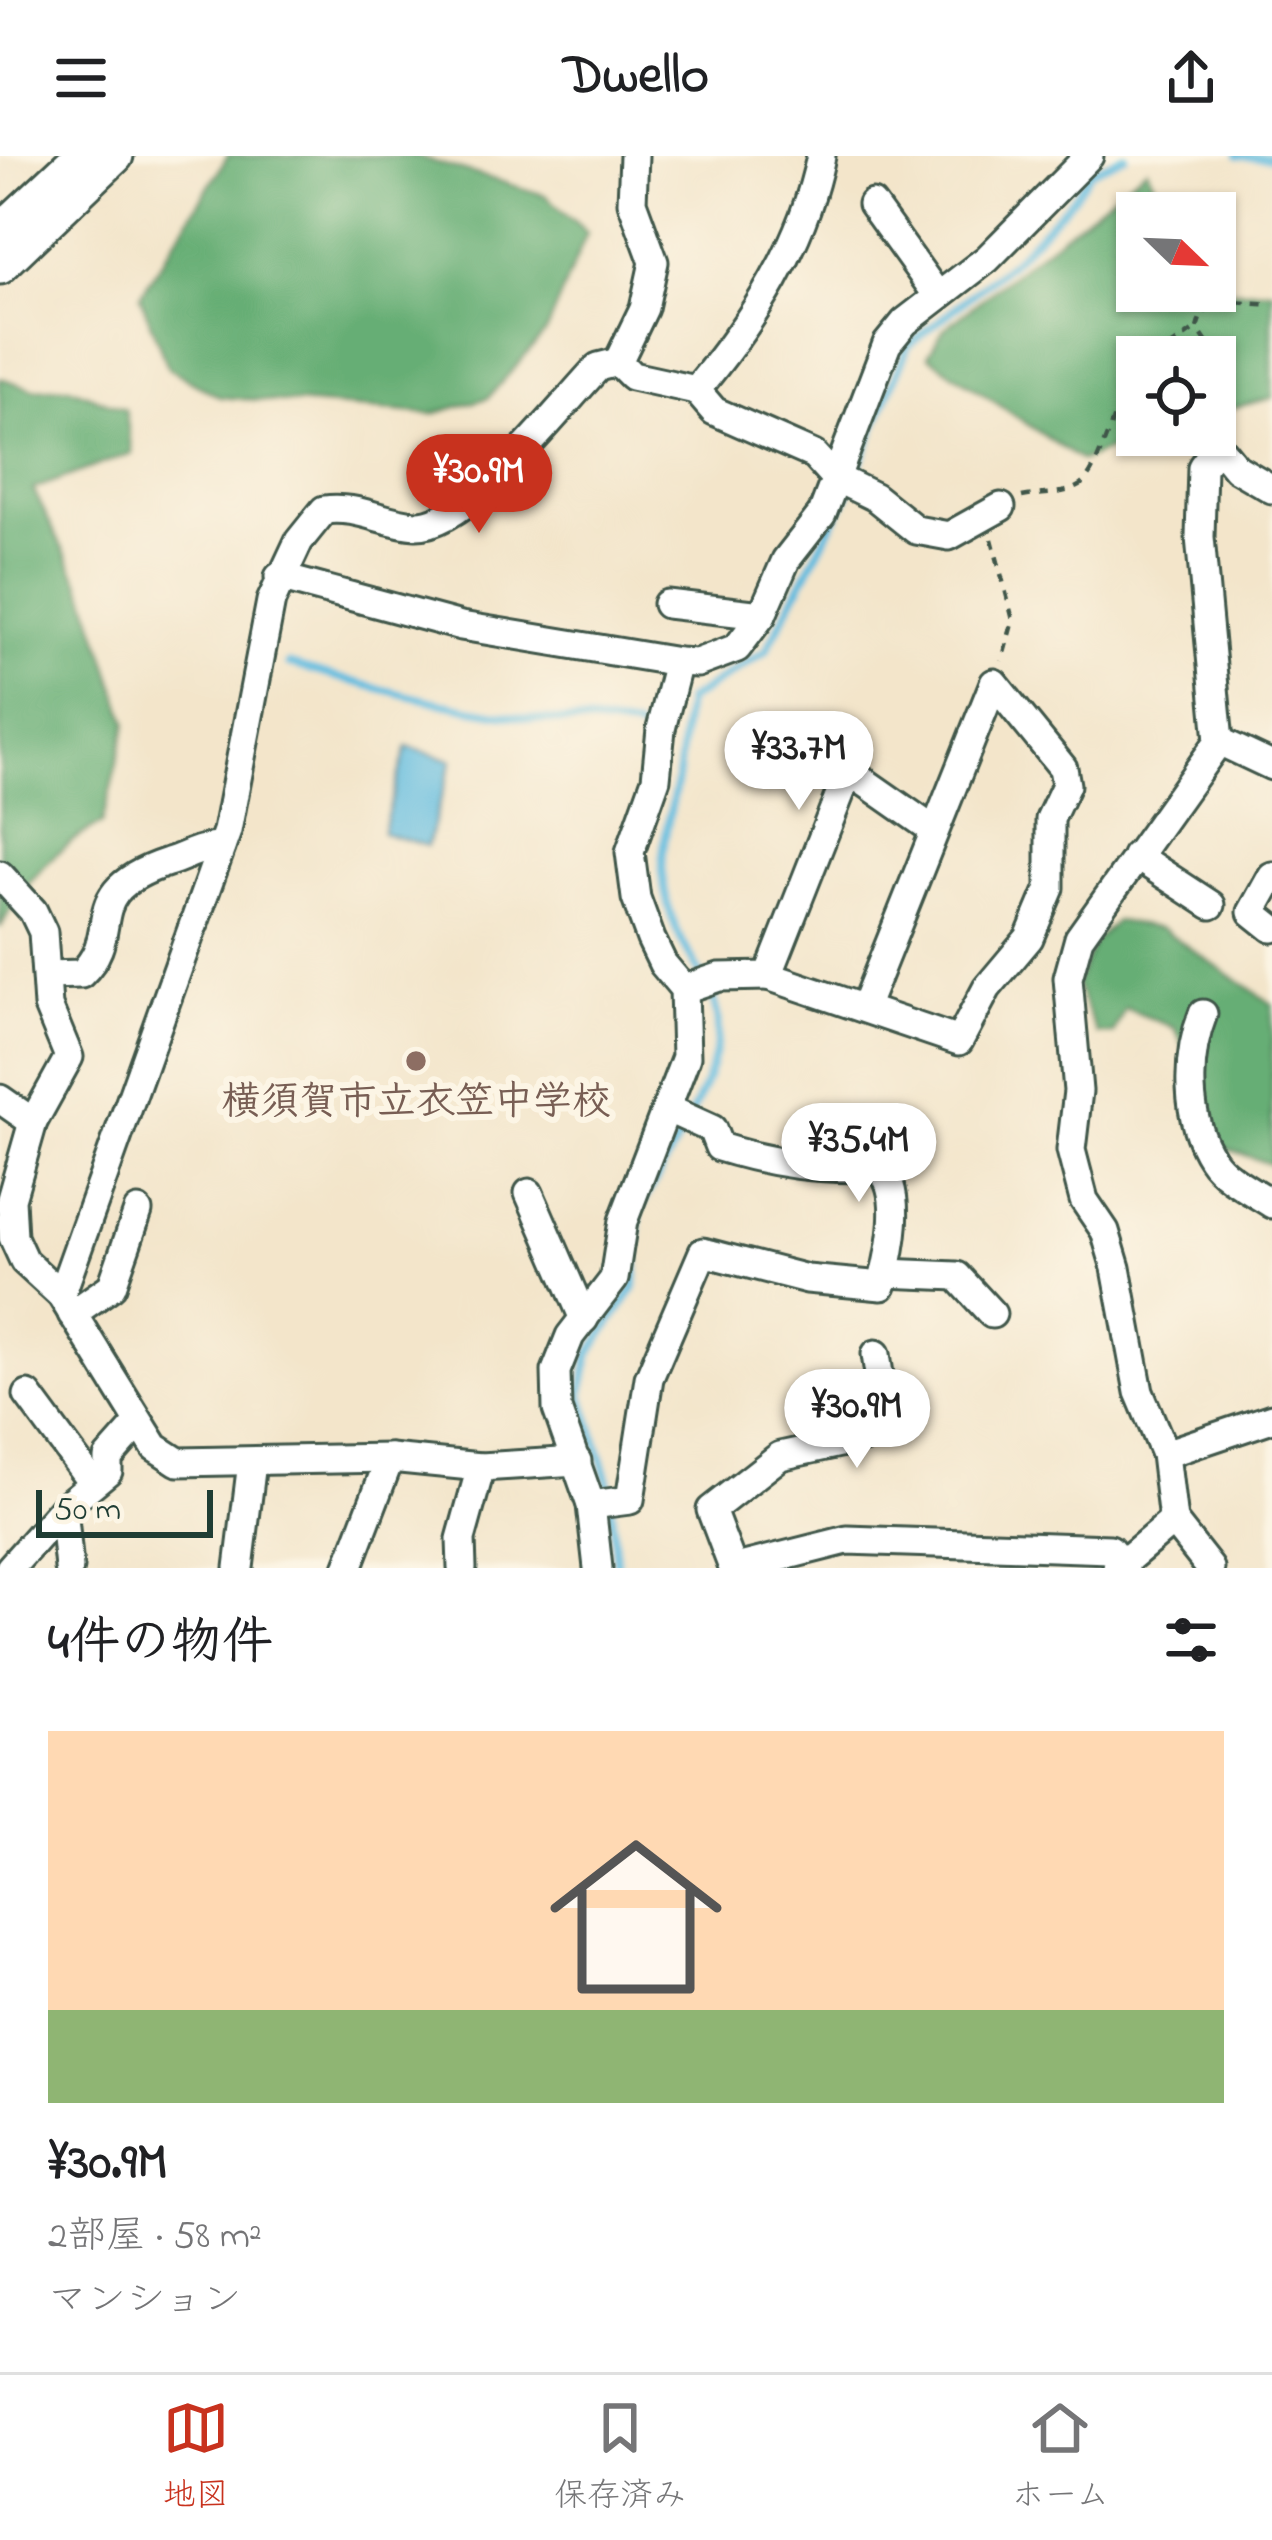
<!DOCTYPE html>
<html lang="ja">
<head>
<meta charset="utf-8">
<style>
	:root { --surface:#fff; --page:#f2f2f2; --text:#202124; --muted:#757577; --line:#e0e0e0; --accent:#c8321e }
	body { margin:0; font-family:"Indie Flower","Klee One",sans-serif; background:var(--page); color:var(--text); height:100vh; display:flex; flex-direction:column; font-size:45px; white-space:nowrap }
	* { box-sizing:border-box; margin:0 }
	p { font-size:39px; color:var(--muted) }
	.icon { flex:none; width:66px; height:66px; fill:none; stroke:currentColor; stroke-width:2; stroke-linecap:round; stroke-linejoin:round }
	.map { position:relative; height:1412px; overflow:hidden }
	.drawer { display:flex; flex-direction:column; background:var(--surface); flex:1 }
	.drawer>* { flex:none }
	.needle { width:78px; rotate:113deg }
	.controls { position:absolute; left:1116px; top:36px; display:grid; gap:24px }
	.controls a { display:grid; place-items:center; width:120px; height:120px; border-radius:0px; background:var(--surface); box-shadow:0 3px 9px #0004; font-size:60px }
	.scale { position:absolute; left:36px; bottom:30px; width:177px; box-sizing:border-box; padding-left:12px; border:6px solid #1f3d34; border-top:0; font-size:33px; line-height:42px; white-space:nowrap; color:#1f3d34; -webkit-text-stroke:9px #fcf5e5; paint-order:stroke }
	.price { position:absolute; translate:-50% -102px; padding:0 27px; border-radius:42px; background:#fff; color:#222; font-size:39px; line-height:78px; filter:drop-shadow(0 3px 6px #0008) }
	.price::after { content:''; position:absolute; left:50%; top:72px; width:36px; height:27px; margin-left:-18px; background:inherit; clip-path:polygon(0 0,100% 0,50% 100%) }
	.price.active { background:var(--accent); color:#fff }
	ul { padding:0; list-style:none }
	li { display:grid; align-content:center; gap:24px; height:636px; padding:0 48px }
	li+li { border-top:3px solid var(--line) }
	li span { display:grid; place-items:center; height:372px; border-radius:0px; color:#555 }
	li>.icon { margin-inline-start:auto }
	span .icon { width:216px; height:216px; fill:#fffc; stroke-width:1 }
	li b { font-size:51px }
	h2 { display:flex; justify-content:space-between; align-items:center; height:144px; padding:0 48px; font-size:51px }
	header { display:flex; justify-content:space-between; align-items:center; height:156px; padding:0 48px; background:var(--surface); font-size:54px; font-weight:700 }
	.tab-bar { display:flex; justify-content:space-around; align-items:center; height:168px; border-top:3px solid var(--line); background:var(--surface); font-size:33px; color:var(--muted) }
	.tab-bar a { display:grid; justify-items:center; gap:6px }
	.tab-bar .active { color:var(--accent) }
	.map>svg:first-child { display:block }
</style>
</head>
<body>
<header><svg class="icon" aria-label="menu" viewBox="0 0 24 24"><path d="M4 6h16M4 12h16M4 18h16"/></svg>Dwello<svg class="icon" aria-label="share" viewBox="0 0 24 24"><path d="M12 15V3M7 8l5-5 5 5M5 13v7h14v-7"/></svg></header>
<div class="map">
<svg width="1272" height="1412" viewBox="0 0 1272 1412">
	<rect width="100%" height="100%" fill="#fcf5e5"/>
	<filter id="ink" filterUnits="userSpaceOnUse"><feTurbulence type="fractalNoise" baseFrequency=".00833" numOctaves="2"/><feDisplacementMap in="SourceGraphic" scale="24" xChannelSelector="R" yChannelSelector="G"/><feConvolveMatrix kernelMatrix="1 2 1 2 8 2 1 2 1" color-interpolation-filters="sRGB"/></filter>
	<filter id="wash" filterUnits="userSpaceOnUse"><feTurbulence type="fractalNoise" baseFrequency=".004" numOctaves="4" result="noise"/><feDisplacementMap in="SourceGraphic" scale="48" xChannelSelector="R" yChannelSelector="G"/><feGaussianBlur stdDeviation="2.7" result="paint"/><feColorMatrix in="noise" values="0 0 0 0 0 0 0 0 0 0 0 0 0 0 0 0 0 1.4 0 .05"/><feComposite in="paint" operator="in"/></filter>
	<g filter="url(#wash)">
		<rect width="100%" height="100%" fill="#f3e5ca"/>
		<g fill="#66ae74" stroke="#427654" stroke-width="3">
			<path d="M228,0H415L545,39L587,77L545,177L488,242L433,258L220,241L168,212L140,140Z"/>
			<path d="M1147,12L1167,57H1137V135L1272,134V242L1215,256V201H1137V279H1145L1081,305L928,200L944,173Z"/>
			<path d="M0,222L34,233L69,231L125,253L132,297L33,333L84,435L127,566L102,668C58,687 22,730 0,772Z"/>
			<path d="M1116,765L1162,773L1272,848V1009L1213,987L1206,940L1175,872L1125,852L1113,878H1097L1076,829L1095,785Z"/>
		</g>
		<path fill="#62bcdf" stroke="#407c8a" stroke-width="3" d="M407,591L452,604L427,690L382,677Z"/>
		<g fill="none" stroke-linecap="round" stroke-linejoin="round">
			<g stroke="#62bcdf" stroke-width="8">
				<path d="M1238,0L1272,2"/>
				<path d="M854,322L908,190L1014,104L1073,42L1090,16L1125,0"/>
				<path d="M288,508C367,530 445,551 526,562C571,568 613,563 656,579"/>
				<path d="M692,956C760,823 674,830 663,721C660,687 672,652 678,619C682,594 682,570 687,545L766,495L849,336"/>
				<path d="M617,1412L608,1324L582,1238L589,1199L635,1131L639,1054L685,970"/>
			</g>
		</g>
	</g>
	<g filter="url(#ink)">
		<g fill="none" stroke-linecap="round" stroke-linejoin="round">
			<defs>
				<g id="minor">
					<path d="M634,0L632,46L654,106L644,152L618,206L632,220L696,234L714,255L814,299L834,321L875,341L916,374L949,380L1001,351"/>
					<path d="M872,48L938,140"/>
					<path d="M696,234C754,164 803,89 821,0"/>
					<path d="M279,421L461,470L678,506L697,507L737,492L762,459L786,404L822,358L887,188L905,166L987,103L1089,0"/>
					<path d="M667,448L762,459"/>
					<path d="M1219,585L1200,381L1202,311L1218,290L1236,312L1272,333"/>
					<path d="M1136,700L1211,749"/>
					<path d="M0,719L33,755L43,776L48,850L69,901L33,966L11,1043L13,1081L24,1105L61,1139L155,1291L178,1306L390,1302L481,1311L577,1305"/>
					<path d="M1272,720L1252,756L1272,772"/>
					<path d="M48,819L81,818C126,775 74,737 168,706C188,700 199,691 221,691"/>
					<path d="M768,820L959,885L987,832L1029,782L1050,732V663L1066,629L1063,612L994,527L864,852"/>
					<path d="M684,833L719,821L768,820L849,615L932,673"/>
					<path d="M1203,858C1186,901 1185,962 1212,1003C1223,1021 1254,1036 1272,1048"/>
					<path d="M0,943L33,966"/>
					<path d="M529,1037L584,1163"/>
					<path d="M885,1117L957,1120L992,1158"/>
					<path d="M61,1139L227,675L271,445L299,385L324,354C357,349 384,367 416,369C468,371 561,249 598,211L618,206"/>
					<path d="M72,1158L112,1130L138,1055"/>
					<path d="M28,1239L92,1326"/>
					<path d="M1165,1298L1272,1262"/>
					<path d="M591,1349L630,1344L649,1222L703,1096L807,1123L882,1130C890,1099 905,1036 879,1011C821,1014 774,1008 719,991L712,973L668,953"/>
					<path d="M63,1352L69,1412"/>
					<path d="M1173,1365L1210,1412"/>
					<path d="M10,1412L63,1352L108,1315V1302L139,1267"/>
					<path d="M239,1412L252,1306"/>
					<path d="M348,1412L390,1302"/>
					<path d="M462,1412L461,1383L481,1311"/>
					<path d="M598,1412L591,1349L557,1253L556,1215L570,1180L614,1123L623,1065L686,901L684,833L663,808L651,783L636,742L630,696L656,623L661,573L678,506"/>
					<path d="M733,1412L711,1354L780,1300L881,1278L886,1266L876,1198"/>
					<path d="M736,1412L847,1384L1110,1393L1125,1412"/>
					<path d="M1117,1412L1173,1365L1165,1298L1139,1236L1116,1112L1105,1075L1084,1044L1071,994L1078,935L1068,822L1079,782L1219,585L1272,610"/>
				</g>
				<g id="major">
					<path d="M0,75L80,0"/>
					<path d="M0,111L116,0"/>
				</g>
			</defs>
			<use href="#minor" stroke="#3f564a" stroke-width="33"/>
			<use href="#major" stroke="#3f564a" stroke-width="39"/>
			<g stroke="#3f564a" stroke-width="4.5" stroke-dasharray="9 9" stroke-linecap="butt">
				<path d="M1155,201L1197,172"/>
				<path d="M1231,268L1235,228L1197,172L1201,159L1219,145L1272,149"/>
				<path d="M1022,341C1039,337 1064,339 1079,330C1101,317 1113,243 1137,219"/>
				<path d="M992,383L1013,464L1002,505"/>
			</g>
			<use href="#minor" stroke="#fff" stroke-width="27"/>
			<use href="#major" stroke="#fff" stroke-width="33"/>
		</g>
	</g>
	<circle fill="#8d6e63" stroke="#fcf5e5" stroke-width="4.5" cx="416" cy="905" r="12"/>
	<g text-anchor="middle" dominant-baseline="central" stroke-width="12" stroke-linejoin="round" paint-order="stroke">
		<g font-size="39" font-weight="bold" fill="#785e54" stroke="#fcf5e5">
			<text x="416" y="947">横須賀市立衣笠中学校</text>
		</g>
	</g>
</svg>
<div class="controls">
<a><svg class="needle" viewBox="-14 -14 28 28"><path d="M0-13l5 13h-10z" fill="#e53935"/><path d="M0 13l5-13h-10z" fill="#757577"/></svg></a>
<a><svg class="icon" aria-label="locate" viewBox="0 0 24 24"><circle cx="12" cy="12" r="6"/><path d="M12 2v4M12 18v4M2 12h4M18 12h4"/></svg></a>
</div>
<div class="scale">50 m</div>
<b class="price active" style="left:479px;top:380px">¥30.9M</b>
<b class="price" style="left:799px;top:657px">¥33.7M</b>
<b class="price" style="left:859px;top:1049px">¥35.4M</b>
<b class="price" style="left:857px;top:1315px">¥30.9M</b>
</div>
<section class="drawer">
<h2>4件の物件<svg class="icon" aria-label="filters" viewBox="0 0 24 24"><path d="M4 7h16M4 17h16"/><circle cx="9" cy="7" r="2"/><circle cx="15" cy="17" r="2"/></svg></h2>
<ul>
<li><span style="background:linear-gradient(#ffd9b3 75%,#8fb573 0)"><svg class="icon" aria-label="home" viewBox="0 0 24 24"><path d="M3 11l9-7 9 7M6 9v11h12V9"/></svg></span><div><b>¥30.9M</b><p>2部屋 · 58 m²</p><p>マンション</p></div></li>
</ul>
</section>
<nav class="tab-bar">
<a class="active"><svg class="icon" aria-label="map" viewBox="0 0 24 24"><path d="M3 6l6-2 6 2 6-2v14l-6 2-6-2-6 2zM9 4v14M15 6v14"/></svg>地図</a>
<a><svg class="icon" aria-label="saved" viewBox="0 0 24 24"><path d="M7 4h10v16l-5-4-5 4z"/></svg>保存済み</a>
<a><svg class="icon" aria-label="home" viewBox="0 0 24 24"><path d="M3 11l9-7 9 7M6 9v11h12V9"/></svg>ホーム</a>
</nav>
</body>
</html>
